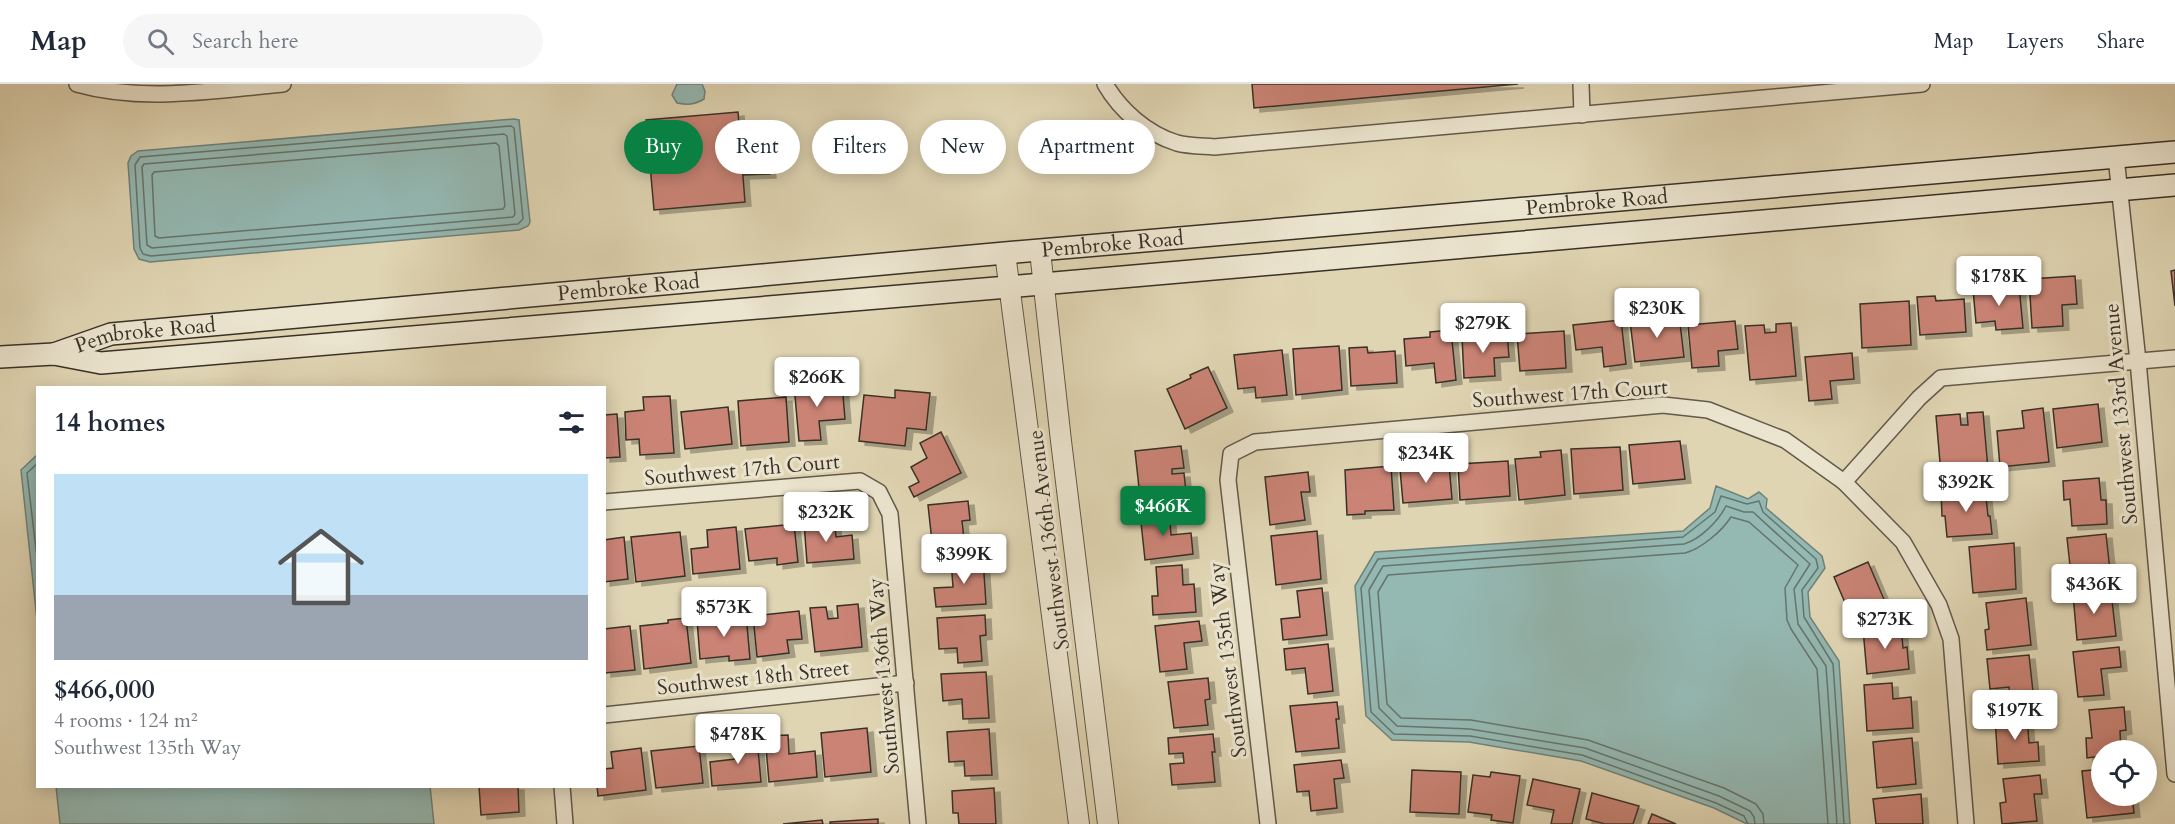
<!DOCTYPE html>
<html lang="en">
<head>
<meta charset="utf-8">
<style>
	:root { --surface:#fff; --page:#f6f6f7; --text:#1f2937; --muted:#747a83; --line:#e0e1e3; --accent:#0b8043 }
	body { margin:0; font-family:Cardo,serif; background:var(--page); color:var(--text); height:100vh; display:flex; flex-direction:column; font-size:22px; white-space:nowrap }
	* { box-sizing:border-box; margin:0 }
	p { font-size:20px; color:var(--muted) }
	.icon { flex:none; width:33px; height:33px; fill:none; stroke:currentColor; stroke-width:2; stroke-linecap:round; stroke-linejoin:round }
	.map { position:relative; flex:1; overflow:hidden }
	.side { position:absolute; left:36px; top:302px; width:570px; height:402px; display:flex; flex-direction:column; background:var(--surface); border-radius:0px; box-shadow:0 3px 15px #0003 }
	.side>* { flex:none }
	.banner { position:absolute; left:624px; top:36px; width:570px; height:54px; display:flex; gap:12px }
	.controls { position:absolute; left:2091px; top:656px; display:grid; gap:12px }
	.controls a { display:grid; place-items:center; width:66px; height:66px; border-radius:50%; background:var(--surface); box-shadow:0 3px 15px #0003; font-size:30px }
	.price { position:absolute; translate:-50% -51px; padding:0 14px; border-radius:6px; background:#fff; color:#222; font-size:20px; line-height:39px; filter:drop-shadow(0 2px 3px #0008) }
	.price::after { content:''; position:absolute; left:50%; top:36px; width:18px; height:14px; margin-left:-9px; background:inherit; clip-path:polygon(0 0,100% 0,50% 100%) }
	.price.current { background:var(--accent); color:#fff }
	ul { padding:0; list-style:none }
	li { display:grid; align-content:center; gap:12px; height:318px; padding:0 18px }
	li+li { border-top:2px solid var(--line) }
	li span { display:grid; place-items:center; height:186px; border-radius:0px; color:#555 }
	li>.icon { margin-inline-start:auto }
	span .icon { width:108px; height:108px; fill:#fffc; stroke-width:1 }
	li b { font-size:26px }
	h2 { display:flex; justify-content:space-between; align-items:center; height:72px; padding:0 18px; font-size:26px }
	.tag { padding:0 21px; border-radius:27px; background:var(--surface); box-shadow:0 3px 15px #0003; font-size:21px; line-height:54px }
	.tag.current { background:var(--accent); color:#fff }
	header { display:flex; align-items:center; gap:36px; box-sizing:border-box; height:84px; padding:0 30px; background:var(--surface); border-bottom:2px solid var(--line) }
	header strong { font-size:28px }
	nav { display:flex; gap:33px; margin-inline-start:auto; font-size:21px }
	.search { width:420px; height:54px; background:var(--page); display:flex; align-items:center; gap:15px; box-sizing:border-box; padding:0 21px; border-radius:33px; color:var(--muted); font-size:22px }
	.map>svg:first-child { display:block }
</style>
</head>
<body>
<header>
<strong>Map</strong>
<div class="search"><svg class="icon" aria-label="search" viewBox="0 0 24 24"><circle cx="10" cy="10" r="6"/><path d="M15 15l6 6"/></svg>Search here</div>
<nav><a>Map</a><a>Layers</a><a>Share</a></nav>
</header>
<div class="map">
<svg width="2175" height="740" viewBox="0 0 2175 740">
	<defs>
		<filter id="shadow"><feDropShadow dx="6" dy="4" stdDeviation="0" flood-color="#0004"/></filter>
	</defs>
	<rect width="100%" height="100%" fill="#e0d5b3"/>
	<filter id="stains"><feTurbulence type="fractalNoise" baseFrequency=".00333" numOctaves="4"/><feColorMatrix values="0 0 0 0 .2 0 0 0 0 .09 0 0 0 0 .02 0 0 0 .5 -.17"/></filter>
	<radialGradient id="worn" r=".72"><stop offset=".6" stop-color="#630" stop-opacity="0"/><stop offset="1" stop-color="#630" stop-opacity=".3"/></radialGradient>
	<g fill="#94b8b2" stroke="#70827a" stroke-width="1.5">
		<path d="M677,0H702L705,7L704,15C694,21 687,21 677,19L672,11Z"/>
		<path d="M514,35L519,36L530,138L528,142L519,146L150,178L139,175L134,165L128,79L131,72L138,67Z"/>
		<path d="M37,371V536L21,386Z"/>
		<path d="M1716,402L1748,415L1759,408L1767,415L1766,424L1822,472L1825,484L1808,508L1810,533L1839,577L1850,740H1747L1714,724L1581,677L1469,658L1392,656L1366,632L1355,502L1375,468L1683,447L1710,424Z"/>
		<path d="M56,702H430L434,740H60Z"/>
	</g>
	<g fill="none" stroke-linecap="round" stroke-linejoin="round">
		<g stroke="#66746c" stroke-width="1.5">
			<path d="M511,42L514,44L523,135L518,140L151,172L143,170L140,164L135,81L140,73Z"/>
			<path d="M504,50L507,52L515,130L513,133L152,164L147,161L142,83L144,80Z"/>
			<path d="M496,59L499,62L505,122L503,125L159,154L155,152L152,91L154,88Z"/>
			<path d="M38,379L27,389L38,482"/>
			<path d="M1748,740L1744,732L1716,719L1582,671L1470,652L1394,650L1371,628L1361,504L1378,475L1683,453L1715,428L1721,412L1747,420L1759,417L1763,428L1816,475L1818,484L1802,506L1804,533L1833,580L1844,740"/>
			<path d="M1755,740L1754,733L1750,727L1719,712L1585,664L1470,645L1397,642L1379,624L1369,506L1383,482L1684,460C1701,455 1719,436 1726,422L1744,428H1753L1810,480L1794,505L1798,540L1826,582L1837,740"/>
			<path d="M1764,740L1763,730L1756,720L1724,704L1588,656L1471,636L1401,634L1387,620L1378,508L1388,491L1685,469C1701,465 1722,447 1731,433L1749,438L1798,481L1785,504L1787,536L1791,545L1817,585L1828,740"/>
		</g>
	</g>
	<g fill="#ca8375" stroke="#393127" stroke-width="1.5" filter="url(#shadow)">
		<path d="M1252,0H1518L1254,24Z"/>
		<path d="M738,28L745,118L654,126L646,36Z"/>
		<path d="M765,49L770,90L743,91L740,51Z"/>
		<path d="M2175,186V222L2171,187Z"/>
		<path d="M2075,192L2077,220L2062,221L2063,242L2032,244L2029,195Z"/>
		<path d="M2019,201L2023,244L1996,246L1995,237L1976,239L1973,205Z"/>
		<path d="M1935,212L1936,217L1964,215L1966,248L1920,251L1917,213Z"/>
		<path d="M1909,217L1911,261L1862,264L1860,220Z"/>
		<path d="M1679,231L1684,273L1635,278L1630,237Z"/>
		<path d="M1621,236L1626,280L1604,283L1602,263L1576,266L1573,241Z"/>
		<path d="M1735,237L1738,265L1718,267L1719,282L1692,284L1688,241Z"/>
		<path d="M1791,239L1796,292L1750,296L1745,242L1764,241L1765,249L1776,248V240Z"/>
		<path d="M1451,246L1456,296L1436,299L1434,279L1406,282L1404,255L1430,253V248Z"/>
		<path d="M1564,247L1566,284L1520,287L1517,250Z"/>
		<path d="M1507,249L1509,273L1494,274L1495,292L1464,294L1462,252Z"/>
		<path d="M1339,262L1342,306L1296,311L1293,265Z"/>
		<path d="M1367,263L1368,269L1395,267L1397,299L1351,302L1349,264Z"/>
		<path d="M1282,266L1287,311L1256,314L1255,303L1238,305L1234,271Z"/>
		<path d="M1852,269L1854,295L1830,297L1832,315L1809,317L1805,273Z"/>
		<path d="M1208,283L1227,324L1185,345L1167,305L1191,294L1190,291Z"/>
		<path d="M822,299L823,301L842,299L845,335L819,337L821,356L799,357L794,301Z"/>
		<path d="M895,306L930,309L926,346L907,344L905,362L859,357L864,311L895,314Z"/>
		<path d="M670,312L674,369L640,371L639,355L626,356L625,328L644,326L643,313Z"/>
		<path d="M786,313L789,358L741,362L738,317Z"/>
		<path d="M2098,320L2102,358L2057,364L2053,325Z"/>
		<path d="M728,323L732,360L685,365L681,328Z"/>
		<path d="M2043,324L2049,378L2000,383L1997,347L2024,344L2022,327Z"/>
		<path d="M1983,328L1988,385L1941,390L1936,332L1960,330L1961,341H1968L1967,329Z"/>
		<path d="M617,330L620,373L604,374V331Z"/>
		<path d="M941,348L961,389L914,413L909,403L919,398L911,383L927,374L920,359Z"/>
		<path d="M1680,357L1685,395L1633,400L1629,361Z"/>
		<path d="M1181,362L1184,384L1172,385V390L1184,389L1186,408L1140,413L1135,367Z"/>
		<path d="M1620,363L1623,406L1574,410L1571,365Z"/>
		<path d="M1561,366L1565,411L1519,416L1515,375L1541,373L1540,368Z"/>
		<path d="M1508,377L1510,412L1460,416L1458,380Z"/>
		<path d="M1449,380L1452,415L1403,419L1400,385Z"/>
		<path d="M1391,382L1394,426L1365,427V430L1347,431L1345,386Z"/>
		<path d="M1308,388L1310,408H1301L1305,436L1270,441L1265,393Z"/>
		<path d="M2099,394L2101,416H2106L2107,440L2072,442L2070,415L2064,416L2063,397Z"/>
		<path d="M1985,404L1988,432H1990L1992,450L1947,453L1945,432H1942L1941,408Z"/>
		<path d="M968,417L970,436L962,437L965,464L933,467L928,421Z"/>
		<path d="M1169,426L1171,451L1191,449L1193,470L1145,476L1140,429Z"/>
		<path d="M834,435L836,453L852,451L854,475L807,479L804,438Z"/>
		<path d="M794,440L798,478L777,481V474L749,477L745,445Z"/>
		<path d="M736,443L740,485L693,490L691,465L708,463L707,446Z"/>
		<path d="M1317,447L1321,495L1276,501L1271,452Z"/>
		<path d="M680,448L685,492L636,498L631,453Z"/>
		<path d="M2106,450L2111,496L2072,500L2067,454Z"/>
		<path d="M624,453L628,495L604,498V456Z"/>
		<path d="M2014,459L2016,505L1973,509L1969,463Z"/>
		<path d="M983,474L986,520L936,523L934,504L953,503L951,476Z"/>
		<path d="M1868,478L1886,520L1852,535L1834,493Z"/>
		<path d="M1182,481L1183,501L1194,500L1196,528L1153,531L1152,512H1158L1156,483Z"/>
		<path d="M1322,504L1327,551L1283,556L1281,535L1300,533L1297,507Z"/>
		<path d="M2111,507L2116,552L2077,556L2073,510Z"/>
		<path d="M2026,514L2031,561L1987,566L1985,546L1989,545L1986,519Z"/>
		<path d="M858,520L862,563L815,568L810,524L826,523L828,535L838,534L837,522Z"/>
		<path d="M799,527L802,555L787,556L789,569L757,573L753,532Z"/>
		<path d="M746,530L750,575L729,577V572L700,575L697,535L720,533V544L730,543L729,532Z"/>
		<path d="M985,531L986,551L980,552L982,577L958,579L957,564L939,565L937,534Z"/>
		<path d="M686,534L691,579L644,585L640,542L668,539V536Z"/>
		<path d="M1199,537L1202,557L1184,559L1187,585L1160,588L1155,542Z"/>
		<path d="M1901,541L1903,564L1907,563L1909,585L1867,590L1863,545Z"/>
		<path d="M630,542L635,586L605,589L604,545Z"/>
		<path d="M1328,560L1333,607L1308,610L1305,584L1286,586L1284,565Z"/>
		<path d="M2119,563L2121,583L2101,585L2104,611L2078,613L2073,568Z"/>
		<path d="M2029,571L2034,617L2010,619L2009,603L1990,605L1987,575Z"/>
		<path d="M986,588L989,634L963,635L962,615L943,617L941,590Z"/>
		<path d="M1208,594L1210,615L1205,616L1208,641L1174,644L1168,598Z"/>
		<path d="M1892,599L1893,615L1911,613L1913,644L1867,647L1864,601Z"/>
		<path d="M1337,618L1339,635H1336L1339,664L1296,668L1290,622Z"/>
		<path d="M2124,623L2126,646L2120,647L2121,666H2102V672L2087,674L2086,654H2092L2089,626Z"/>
		<path d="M2027,632L2029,659L2038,658L2039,677L1998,680L1995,634Z"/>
		<path d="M867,644L871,688L825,693L821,649Z"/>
		<path d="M989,645L992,691L965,692L964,677L949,678L947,648Z"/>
		<path d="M1213,650L1215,668H1212L1215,698L1172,701L1170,680L1184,679L1183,669L1169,670L1168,654Z"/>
		<path d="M788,651L789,670L815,667L817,693L769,698L765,652Z"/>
		<path d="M757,654L761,698L712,702L710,678L735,675L733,656Z"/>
		<path d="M1912,654L1916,700L1877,704L1873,658Z"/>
		<path d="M699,662L703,699L656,704L651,667Z"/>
		<path d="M641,664L646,706L598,712L597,702H604V685L613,684L611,668Z"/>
		<path d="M1341,676L1344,694L1334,695L1337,724L1311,727L1309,707L1297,708L1294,681Z"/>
		<path d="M2102,685V711H2132L2134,729L2087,734L2082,687Z"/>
		<path d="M1412,686L1461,688L1459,730L1410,728Z"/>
		<path d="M1491,688L1520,692L1513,739L1491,736L1492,731L1468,728L1473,691L1490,693Z"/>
		<path d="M2040,691L2042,710H2034L2037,737L2002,740L2000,719L2006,718L2003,695Z"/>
		<path d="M1533,695L1580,705L1572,740H1551L1554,726L1527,721Z"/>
		<path d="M479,702H518L519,728L481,731Z"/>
		<path d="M994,704L996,740H959L958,729H953L952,707Z"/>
		<path d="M1592,709L1639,722L1633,740H1605L1586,735Z"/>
		<path d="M1921,710L1923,740H1876L1873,715Z"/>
		<path d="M1652,730L1676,740H1648Z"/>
		<path d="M878,735V740H830V738Z"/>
		<path d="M822,736L823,740H783Z"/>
	</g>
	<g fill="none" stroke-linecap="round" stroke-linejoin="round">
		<defs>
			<g id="minor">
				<path d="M77,0C144,19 215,6 283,0"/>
				<path d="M1105,0C1120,26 1147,50 1177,59C1188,62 1202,62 1214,63L1922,0"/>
				<path d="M1581,0L1582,31"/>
				<path d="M2116,73L2138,277L2175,690"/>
				<path d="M1844,398L1903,458L1939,521L1951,555L1966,740"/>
				<path d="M604,418L860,397L879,408L890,430L918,740"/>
				<path d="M604,631L906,599"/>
				<path d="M562,702L565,740"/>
				<path d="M1268,740L1228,396L1231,370L1255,358L1663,321L1708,326L1785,356L1844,398L1919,314L1941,294L2175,274"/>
			</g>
			<g id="tertiary">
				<path d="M1040,167L1061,357L1108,740"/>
				<path d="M1005,169L1079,740"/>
			</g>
			<g id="secondary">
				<path id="s1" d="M54,270L111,250L1005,169L2175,68"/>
				<path d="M0,273L54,270L101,279L1008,203L2175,101"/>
			</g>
		</defs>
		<use href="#minor" stroke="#635a4a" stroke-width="18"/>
		<use href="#tertiary" stroke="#635a4a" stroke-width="22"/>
		<use href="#secondary" stroke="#393127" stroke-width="24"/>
		<use href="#minor" stroke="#ebe4ce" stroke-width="15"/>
		<use href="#tertiary" stroke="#ebe4ce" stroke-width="20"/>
		<use href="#secondary" stroke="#ebe4ce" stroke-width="21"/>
	</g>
	<g text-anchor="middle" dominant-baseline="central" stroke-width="6" stroke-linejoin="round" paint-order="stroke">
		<g font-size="21" fill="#393127" stroke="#ebe4ce">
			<text stroke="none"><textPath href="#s1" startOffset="1552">Pembroke Road</textPath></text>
			<text stroke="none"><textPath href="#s1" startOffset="1066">Pembroke Road</textPath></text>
			<text stroke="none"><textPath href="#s1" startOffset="580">Pembroke Road</textPath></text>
			<text stroke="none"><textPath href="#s1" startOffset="94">Pembroke Road</textPath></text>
			<text transform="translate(1570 310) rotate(-4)">Southwest 17th Court</text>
			<text transform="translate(2121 330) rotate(-95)">Southwest 133rd Avenue</text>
			<text transform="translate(742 386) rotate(-5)">Southwest 17th Court</text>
			<text transform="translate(1049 456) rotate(-97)">Southwest 136th Avenue</text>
			<text transform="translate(1228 576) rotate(-97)">Southwest 135th Way</text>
			<text transform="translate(884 592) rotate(-95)">Southwest 136th Way</text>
			<text transform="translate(753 594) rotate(-6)">Southwest 18th Street</text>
		</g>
	</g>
	<rect width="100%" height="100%" filter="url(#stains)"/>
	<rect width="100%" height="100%" fill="url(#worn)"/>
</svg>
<div class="controls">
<a><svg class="icon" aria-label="locate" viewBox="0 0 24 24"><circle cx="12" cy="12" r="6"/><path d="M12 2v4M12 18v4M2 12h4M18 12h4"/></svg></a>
</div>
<b class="price" style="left:1999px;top:223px">$178K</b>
<b class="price" style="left:1657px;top:255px">$230K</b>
<b class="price" style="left:1483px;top:270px">$279K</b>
<b class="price" style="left:817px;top:324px">$266K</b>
<b class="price" style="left:1426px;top:400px">$234K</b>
<b class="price" style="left:1966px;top:429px">$392K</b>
<b class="price current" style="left:1163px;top:453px">$466K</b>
<b class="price" style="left:826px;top:459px">$232K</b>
<b class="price" style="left:964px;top:501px">$399K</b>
<b class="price" style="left:2094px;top:531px">$436K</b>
<b class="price" style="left:724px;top:554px">$573K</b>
<b class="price" style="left:1885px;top:566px">$273K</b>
<b class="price" style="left:2015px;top:657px">$197K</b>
<b class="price" style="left:738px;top:681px">$478K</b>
<div class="banner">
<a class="tag current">Buy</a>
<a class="tag">Rent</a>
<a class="tag">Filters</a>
<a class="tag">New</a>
<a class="tag">Apartment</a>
</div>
<section class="side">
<h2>14 homes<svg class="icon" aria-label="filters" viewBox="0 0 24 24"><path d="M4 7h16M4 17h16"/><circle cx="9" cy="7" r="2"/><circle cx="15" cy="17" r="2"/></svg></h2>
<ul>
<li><span style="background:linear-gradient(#bfe0f5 65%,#9aa5b1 0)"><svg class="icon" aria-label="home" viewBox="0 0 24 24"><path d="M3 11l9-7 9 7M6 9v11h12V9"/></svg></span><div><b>$466,000</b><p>4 rooms · 124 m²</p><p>Southwest 135th Way</p></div></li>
</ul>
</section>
</div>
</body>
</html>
